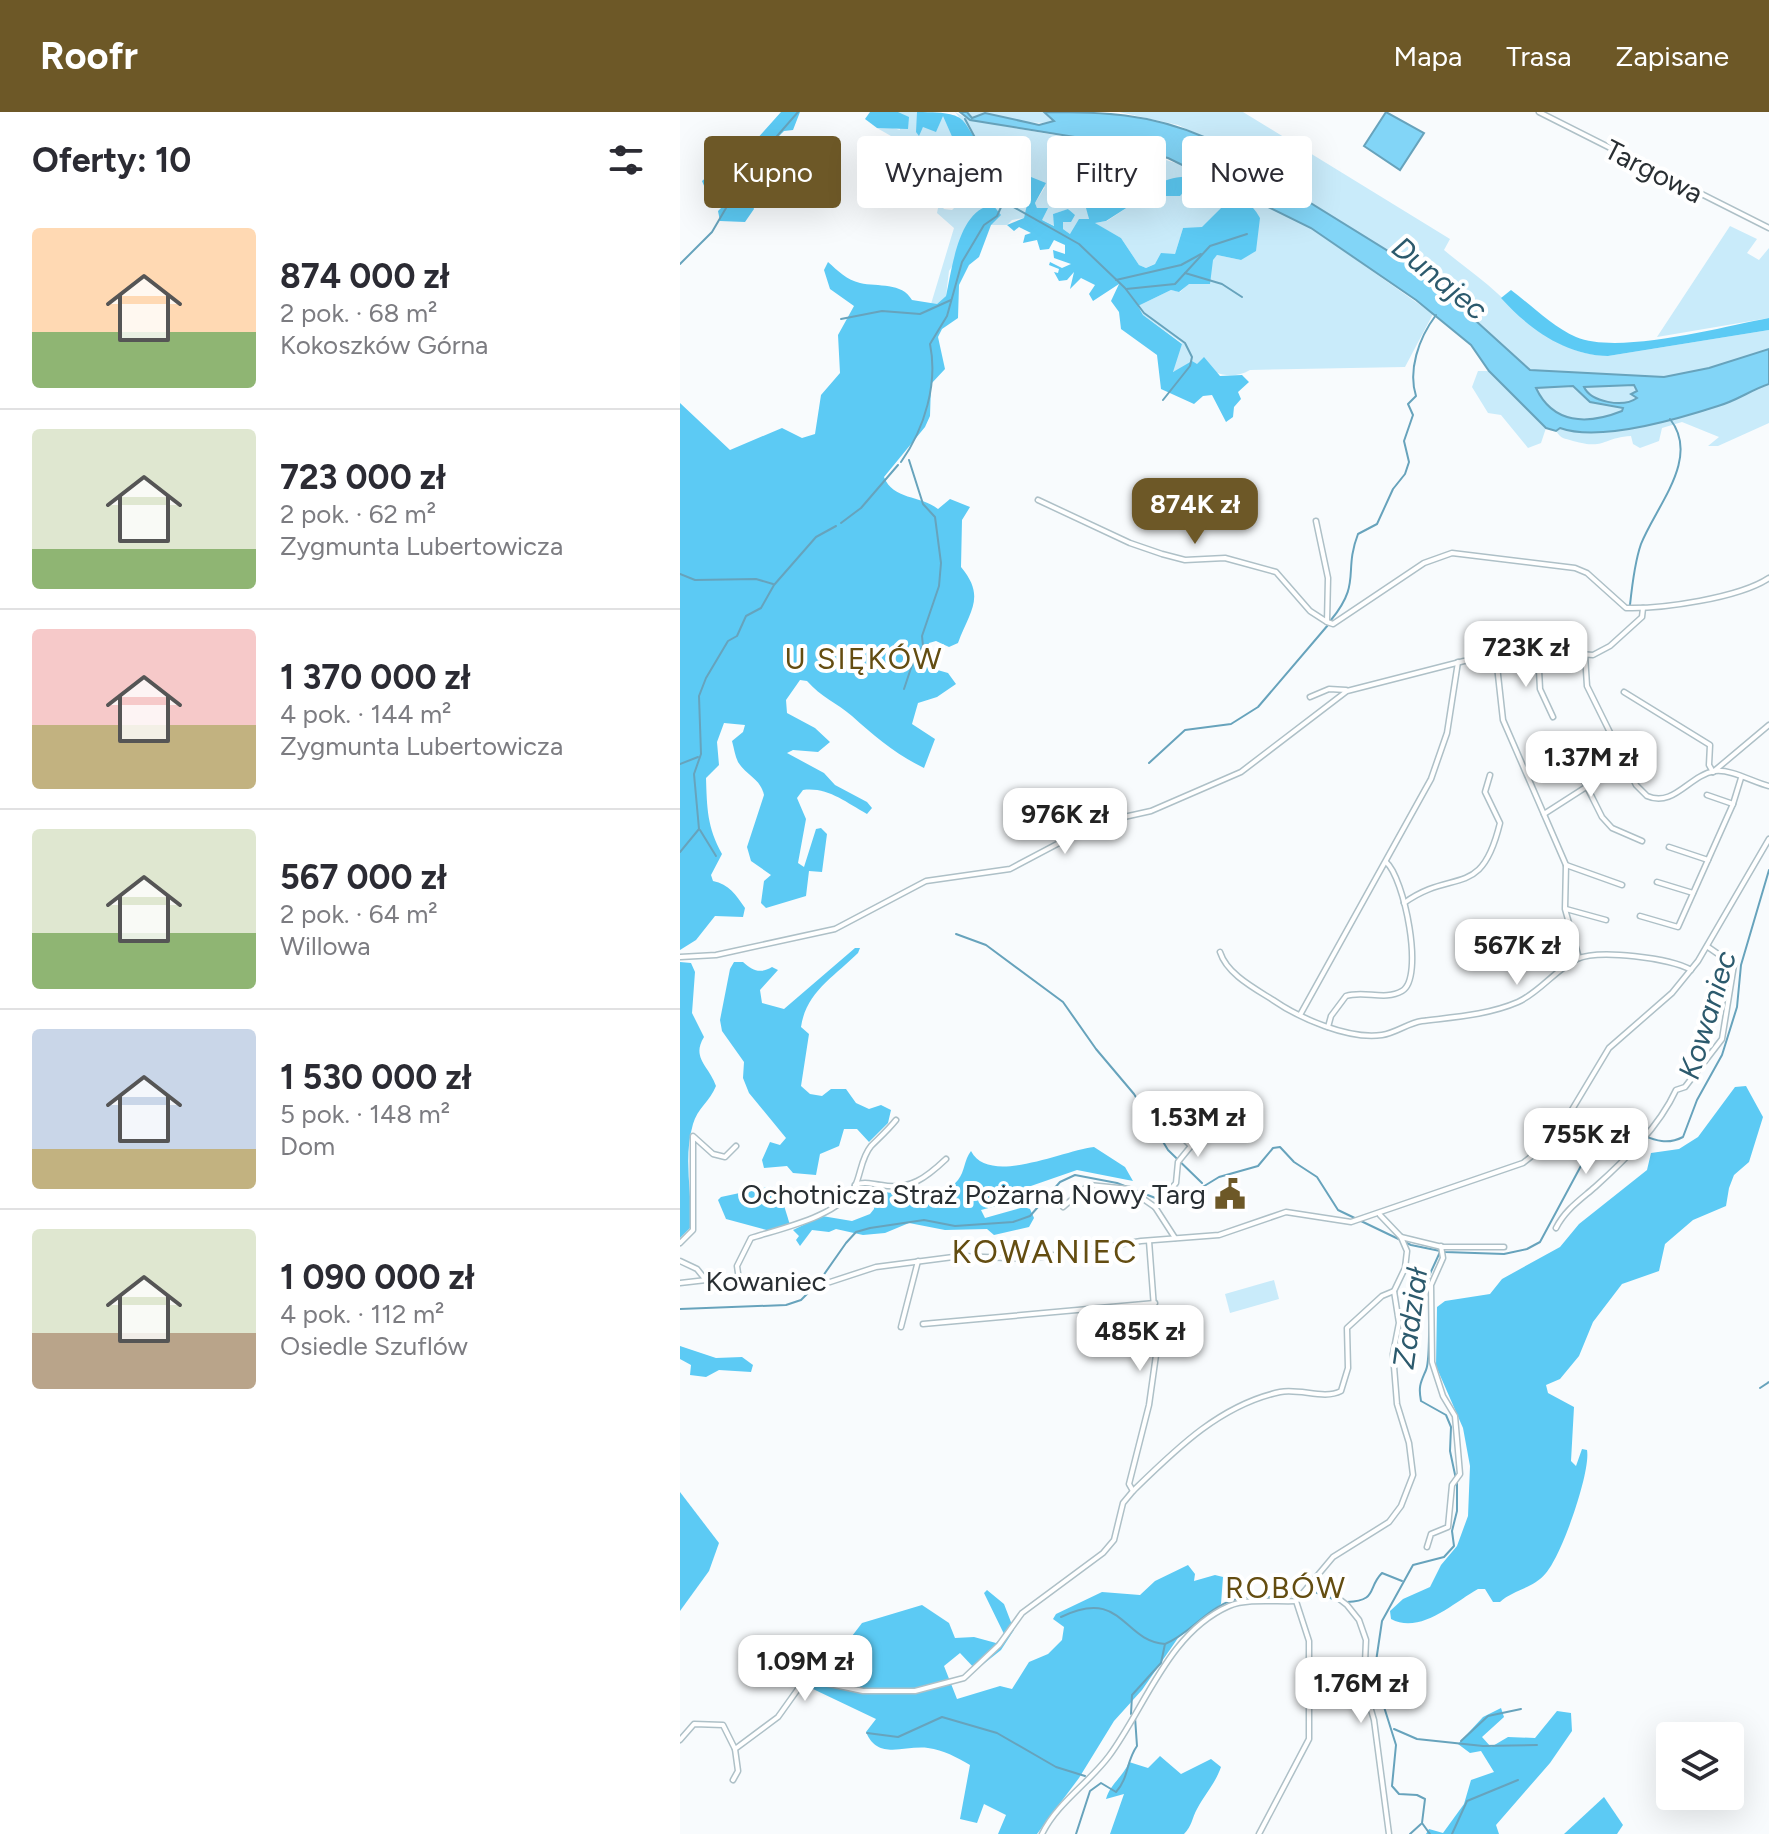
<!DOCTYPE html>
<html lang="pl">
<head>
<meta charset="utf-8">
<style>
	:root { --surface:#fff; --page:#f2f2f3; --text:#2b2b33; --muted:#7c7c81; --line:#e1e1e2; --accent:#6d5827 }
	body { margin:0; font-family:Figtree,sans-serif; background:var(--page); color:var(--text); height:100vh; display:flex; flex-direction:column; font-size:30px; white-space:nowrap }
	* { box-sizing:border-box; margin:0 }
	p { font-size:26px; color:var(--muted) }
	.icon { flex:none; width:44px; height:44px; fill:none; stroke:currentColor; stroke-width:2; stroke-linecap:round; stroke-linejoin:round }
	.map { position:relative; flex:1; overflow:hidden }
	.details { display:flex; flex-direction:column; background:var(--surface); width:680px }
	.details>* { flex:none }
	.top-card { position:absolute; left:24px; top:24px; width:760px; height:72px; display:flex; gap:16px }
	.buttons { position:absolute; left:976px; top:1610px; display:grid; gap:16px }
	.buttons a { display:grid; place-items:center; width:88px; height:88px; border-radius:8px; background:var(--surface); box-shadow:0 8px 32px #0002; font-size:40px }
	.price { position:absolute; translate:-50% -68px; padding:0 18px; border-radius:16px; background:#fff; color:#222; font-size:26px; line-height:52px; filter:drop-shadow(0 2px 4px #0008) }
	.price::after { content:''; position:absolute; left:50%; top:48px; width:24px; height:18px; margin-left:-12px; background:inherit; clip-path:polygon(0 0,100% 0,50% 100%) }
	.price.current { background:var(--accent); color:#fff }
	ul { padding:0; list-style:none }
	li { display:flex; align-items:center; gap:24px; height:200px; padding:0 32px }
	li+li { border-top:2px solid var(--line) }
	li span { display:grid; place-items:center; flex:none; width:224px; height:160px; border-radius:8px; color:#555 }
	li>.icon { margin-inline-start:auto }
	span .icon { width:96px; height:96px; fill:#fffc; stroke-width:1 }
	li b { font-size:34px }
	h2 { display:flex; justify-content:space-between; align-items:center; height:96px; padding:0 32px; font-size:34px }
	.chip { padding:0 28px; border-radius:8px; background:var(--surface); box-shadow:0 8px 32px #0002; font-size:28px; line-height:72px }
	.chip.current { background:var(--accent); color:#fff }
	header { display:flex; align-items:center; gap:48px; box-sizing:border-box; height:112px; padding:0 40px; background:var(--accent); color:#fff }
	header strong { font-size:38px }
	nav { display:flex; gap:44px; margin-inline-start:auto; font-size:28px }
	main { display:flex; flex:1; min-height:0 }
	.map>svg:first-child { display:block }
</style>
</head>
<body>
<header>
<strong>Roofr</strong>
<nav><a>Mapa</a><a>Trasa</a><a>Zapisane</a></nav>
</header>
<main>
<section class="details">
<h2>Oferty: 10<svg class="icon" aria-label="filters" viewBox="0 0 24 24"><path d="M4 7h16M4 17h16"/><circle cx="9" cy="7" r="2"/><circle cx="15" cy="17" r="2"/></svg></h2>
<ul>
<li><span style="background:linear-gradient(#ffd9b3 65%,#8fb573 0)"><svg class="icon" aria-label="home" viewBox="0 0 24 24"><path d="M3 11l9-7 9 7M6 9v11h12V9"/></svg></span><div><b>874 000 zł</b><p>2 pok. · 68 m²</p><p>Kokoszków Górna</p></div></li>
<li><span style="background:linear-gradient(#dfe7d0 75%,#8fb573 0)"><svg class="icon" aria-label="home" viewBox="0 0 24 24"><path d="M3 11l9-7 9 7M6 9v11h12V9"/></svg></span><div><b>723 000 zł</b><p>2 pok. · 62 m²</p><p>Zygmunta Lubertowicza</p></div></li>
<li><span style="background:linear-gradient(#f6c9c9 60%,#c2b280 0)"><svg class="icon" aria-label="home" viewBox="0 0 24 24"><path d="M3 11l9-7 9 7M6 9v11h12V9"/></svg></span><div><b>1 370 000 zł</b><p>4 pok. · 144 m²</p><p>Zygmunta Lubertowicza</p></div></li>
<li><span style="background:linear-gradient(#dfe7d0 65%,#8fb573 0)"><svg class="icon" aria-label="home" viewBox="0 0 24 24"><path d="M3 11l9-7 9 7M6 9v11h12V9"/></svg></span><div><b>567 000 zł</b><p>2 pok. · 64 m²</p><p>Willowa</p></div></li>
<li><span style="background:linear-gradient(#c9d6e8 75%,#c2b280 0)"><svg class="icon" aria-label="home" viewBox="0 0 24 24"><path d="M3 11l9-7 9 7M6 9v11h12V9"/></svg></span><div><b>1 530 000 zł</b><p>5 pok. · 148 m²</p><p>Dom</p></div></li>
<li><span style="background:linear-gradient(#dfe7d0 65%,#b9a48a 0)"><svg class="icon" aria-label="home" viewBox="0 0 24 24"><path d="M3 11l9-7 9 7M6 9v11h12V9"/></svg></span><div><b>1 090 000 zł</b><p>4 pok. · 112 m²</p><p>Osiedle Szuflów</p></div></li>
</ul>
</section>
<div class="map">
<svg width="1089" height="1722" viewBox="0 0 1089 1722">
	<rect width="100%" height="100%" fill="#f8fbfd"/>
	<g fill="#c9ebfa">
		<path d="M218,0H237L238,23L243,15L263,3C280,21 284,47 313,45C297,32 287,14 275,0L290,8L448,36L508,55L631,116L753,202L725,255L570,258C551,269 535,261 517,252L492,260L502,231L463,203L458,194L491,178L500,180L537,143L561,148L580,106L527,84L542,95L522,116H503L495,142L466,156L459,153L441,126L414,111L427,109L451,93H478L464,76L447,89L443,85L472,61L434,46L421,49L413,46L395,58L402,63L409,108L390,122L383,117V110H391L389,97L373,102L375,114L362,108L355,91L365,75L345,78L349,88L344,106L332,108L327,113H311L313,93L269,159L266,184L257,192H251L274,116L257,101L259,91L264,97L272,98L277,93L271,83L211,24L197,16L206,14L220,18Z"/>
		<path d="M287,0H364L374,9C346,16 318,0 292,6Z"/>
		<path d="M439,0H563L770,127L764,138C778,150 794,161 808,173C846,206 874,242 928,244L1089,218V237L1029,256L984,265L850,258L742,160L524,25L498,13Z"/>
		<path d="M1050,114L1077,127L1067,141L1079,148L1089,136V206L977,225Z"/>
		<path d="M798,259H809L866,316L861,331L848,336L821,303L808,301L792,275Z"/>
		<path d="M1089,272V311L1038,334H1028L1039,325L1002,310L982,316L979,329L960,336L953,332L951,324C921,326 926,338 893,329C884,326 881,327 876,319L879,316C919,330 998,307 1038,294C1056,289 1071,278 1089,272Z"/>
		<path d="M954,273L958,285C944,297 910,290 904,274Z"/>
		<path d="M894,274L910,290L943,296L942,300C906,313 873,312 855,275Z"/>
		<path d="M594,1168L599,1187L550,1201L545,1182Z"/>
	</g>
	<g fill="#5ccaf4">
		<path d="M101,0H120L113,18L104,19L98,25L101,30L98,34L92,33L86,41L90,49L82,58L75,57L73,74L78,85L72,91L74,97L65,110L40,109L38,99L44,93H32L22,69L42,52L35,43L38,34L68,37Z"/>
		<path d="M190,0H218L229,5L228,17L197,16L185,7Z"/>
		<path d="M237,0C301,0 273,11 314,46L300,45L287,50L281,30L274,29L263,4L256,20L243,15L239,24L236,20Z"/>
		<path d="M430,39L434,46L441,41L473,56L443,85L446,89C469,77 492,58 519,67L516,76L506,77L500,84H481L478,93H451L426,109L415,111L441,126L459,153L466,156L475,152L481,141L495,142L503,116L522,115L542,95L526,83C549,77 568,84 580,106L576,139L561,148L537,143L533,148L530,172H509L499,180L491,178L458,194L463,203L502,232L493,260L512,249L517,252L524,245L540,264L562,263L569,270L558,280L561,287L554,295L553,305L546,310L532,283L523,284L514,292L481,277L477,243L441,217L439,200L431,189L439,172L413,189L409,182L415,173L401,166L390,177L394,160L387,168L379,169L374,160L378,161L379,157L369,153L370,150L382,156L391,152L374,146L373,138L385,142V133L374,128L369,137L360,138L357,128L343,131L345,123L351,121L339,115L334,119L327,113L344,106L348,88L345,78L351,65L366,71L355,91L357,96H368L362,108L374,114L373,102L388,97L395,103L391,110H383V117L390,122L399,107H409L406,96L396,90L404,73L402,63L394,59L413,45L421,49Z"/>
		<path d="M313,93L321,103L311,113L299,145L289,153L279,173L278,206L262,217L258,225L265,257L251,272L250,304L245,315L204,365C213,388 240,383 258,397L270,387L290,395L282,408L281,455C306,485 290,499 278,531L269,535L256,529L249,531L244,546L247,555L268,561L276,572L257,585L238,591L232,612L255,627L244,656C217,643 194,624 172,604C157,591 141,585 127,569L120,568L106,588L107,601L135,616L150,630L138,640L113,638L107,641L144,661L155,673L187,690L192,696L187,702C165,690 148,675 123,678L117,686L126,707L118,751L124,755L136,717L141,716L147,722L142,760L129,759L126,784L86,796L81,791L84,769L91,763L71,749L67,735L84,683C81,667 66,663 58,650C55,644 54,636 52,629L63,620L65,613L44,611L37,630L39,653L26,666C27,696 27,715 42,742L31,763L33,769C49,772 56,783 65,796L63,805L35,804L16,828L0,838V291L50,338L102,316L122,326L135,322L141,283L160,261L158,223L174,194L150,177L144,158L148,150C158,159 167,168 180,171C198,175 222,170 232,188L257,192L266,184C272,158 278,97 313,93Z"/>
		<path d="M831,178C851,193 873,215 896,225C939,243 1041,215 1089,206V218L928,244C885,243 849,217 821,186Z"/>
		<path d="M175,836H180L178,841C155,864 126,880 121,915L129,922L121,974L130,982L142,984L151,977H166L176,991L189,997L201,993L211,998L208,1011L189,1030L177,1017H164L159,1034L140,1042L136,1063L113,1061L107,1054L84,1056L82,1048L90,1030L100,1033L106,1026L69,981L63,966L64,950L42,919L40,908L50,857L54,850H63C73,859 80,862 92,855L98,858L80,878L82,891L104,897Z"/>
		<path d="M0,850L11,851L15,860L12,901L24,925C11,946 29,954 36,974C30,989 17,997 13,1012C3,1046 12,1080 11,1115L0,1126Z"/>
		<path d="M1066,974L1083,1005L1069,1050L1054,1063L1049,1076L1046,1094L1013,1108L985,1132L979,1159L942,1172L913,1210L899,1244L880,1267L866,1273L868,1281L894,1295L891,1349L896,1354L902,1337L907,1338C911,1359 882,1443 866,1461C853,1477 834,1477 820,1490H813L805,1477H798C773,1491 740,1523 711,1507L710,1499L723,1487L750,1475L761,1453L777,1434L788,1404L790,1354L783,1316L756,1254L757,1195L765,1189L810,1182L822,1167L880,1135L899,1112L967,1058L971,1041L999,1037L1018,1025L1055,975Z"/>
		<path d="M414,1035L445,1055L453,1069L397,1058L348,1075L324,1092L301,1098L305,1106L344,1095L350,1097L354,1106L349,1115L314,1123L307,1117L265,1118L229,1111L205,1121L183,1123L156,1117L149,1120L132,1118L120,1134L116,1128L119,1124L113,1118L142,1104L172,1109L190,1102L194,1097L193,1079C220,1080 257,1094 278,1068C285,1059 284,1048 291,1039C309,1074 381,1039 414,1035Z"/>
		<path d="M92,1074L102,1087L110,1113L90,1119L46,1107L38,1088L41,1085Z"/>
		<path d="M0,1234L36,1246L62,1245L73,1253L71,1260L39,1258L26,1265L10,1263L11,1253L0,1247Z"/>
		<path d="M0,1380L39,1431L29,1459L0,1499Z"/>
		<path d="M508,1453L515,1462L514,1469L535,1463L543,1465L541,1492L498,1526L462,1578L434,1609L399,1666L357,1722H318L326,1703L304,1692L297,1711L280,1707L290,1653C276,1645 264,1638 248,1636C224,1633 198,1649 186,1620L196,1607L133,1577L130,1564L156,1545L182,1511L242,1493L269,1511L275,1526L294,1525L316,1531L324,1522L304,1481L307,1478L324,1492L334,1518L321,1538L296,1558L280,1541L264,1554L277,1587L320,1574L332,1577L349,1550L368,1542L382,1528L384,1515L373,1507L376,1502L422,1480L460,1483L475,1469Z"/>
		<path d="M821,1596L824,1605L802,1625L811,1635L828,1625L855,1626L877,1599L891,1601L892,1619L870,1651L816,1713L819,1722H746L749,1717L763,1721L784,1692L791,1668L814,1660L801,1639L790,1641L778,1632L803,1605Z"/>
		<path d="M480,1644L501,1662L531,1647L541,1655C535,1672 525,1682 517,1697C512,1706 512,1714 504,1722H430L444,1682L426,1687C430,1672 443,1665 449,1650L468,1656Z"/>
		<path d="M924,1685L943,1713L937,1722H884Z"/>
	</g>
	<g fill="#82d5f7" stroke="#67a3bc" stroke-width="2" fill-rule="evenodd">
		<path d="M280,0H287L292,6L305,1L359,13L374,9L364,0C422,0 469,1 524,25L742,160L850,258L984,265L1029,256L1089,237V272C1071,278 1056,289 1038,294C998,307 919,330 880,316L876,319L866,316L809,259L791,233L736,188L631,116L488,46L407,27L290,8ZM954,273L957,279L951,282L957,286C943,296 911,290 904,275ZM893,274L910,290L943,296L942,299C907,313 873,312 856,276Z"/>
		<path d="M706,0L744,21L720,58L684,34Z"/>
	</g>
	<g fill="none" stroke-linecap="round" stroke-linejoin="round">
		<g stroke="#67a3bc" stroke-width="2">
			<path d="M323,89L399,132L445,176L464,201L505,231L512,245L510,254L483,288"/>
			<path d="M0,152L32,120L70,55L118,0"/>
			<path d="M505,161L542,172L562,185"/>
			<path d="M436,168L501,153L521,142"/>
			<path d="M446,177L495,172L530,134L567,122"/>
			<path d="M161,207L202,199L240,202L271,188"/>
			<path d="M221,350C245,316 258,271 250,232L267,204L282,150L304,113L317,104L322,93V76L285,7"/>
			<path d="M161,411L181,396L218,353"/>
			<path d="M0,462L15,468L76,467L93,472"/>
			<path d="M950,493C952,474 955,449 961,432C976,394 1021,346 990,307"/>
			<path d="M651,508C682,470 663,461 678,422L697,412L713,377L725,362L729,350L724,329L733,303L728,292L736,284C728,259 738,227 756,203"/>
			<path d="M224,577L234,547L243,534L242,524L259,474L261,451L255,405L243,392L229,348"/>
			<path d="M469,651L505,618L551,612L578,595L648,513"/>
			<path d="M0,652L18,645"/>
			<path d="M20,718L36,744"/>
			<path d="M0,740L19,717L14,662L21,642L19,584L26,566L48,529L57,524L66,504L81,496L94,473L136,425L156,414"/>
			<path d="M276,822L306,833L383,890L416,937L454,982L488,1038L522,1071"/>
			<path d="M138,1171L166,1131L176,1120L190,1116L244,1108L275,1114L333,1110L350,1104L380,1070L395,1063L437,1071L483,1089L503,1087L539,1065L578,1054L593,1036L600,1035L614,1050L637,1065L658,1098L731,1133L765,1140L824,1142L847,1137L860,1130L917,1024C953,1002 970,1042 1003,1025L1017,988L1042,943L1057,895L1061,853L1089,758"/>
			<path d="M749,1186V1164L760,1140"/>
			<path d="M0,1197L106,1193L121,1188L134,1175"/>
			<path d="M749,1197C749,1209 750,1249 746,1258C741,1270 738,1274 741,1289L766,1303L771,1315L770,1339L777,1372V1399L772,1419L774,1434L764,1445L733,1453L702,1509L694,1563L716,1633L712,1674L719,1682L737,1683L745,1687L742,1711L750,1722"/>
			<path d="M1080,1276L1089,1270"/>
			<path d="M632,1479L661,1490"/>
			<path d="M667,1490C698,1489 687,1476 702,1461L722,1469"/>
			<path d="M381,1505C443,1475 442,1529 485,1532"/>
			<path d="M451,1602L452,1583L481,1551L485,1532C510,1522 526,1497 553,1488C576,1482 600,1489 622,1480"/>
			<path d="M714,1617L737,1627L803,1634L857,1633"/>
			<path d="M187,1621L218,1625L262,1605L317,1621L376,1655L405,1664"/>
			<path d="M781,1629L808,1604L841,1597"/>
			<path d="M396,1722L410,1679L421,1671L436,1680C449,1666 446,1649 457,1634L455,1605"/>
			<path d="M730,1722L741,1712"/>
			<path d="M772,1722L787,1689L838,1668"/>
		</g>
		<defs>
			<g id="minor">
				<path d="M859,0L1089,116"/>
				<path d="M358,388L450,431L482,442L505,448L545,446L596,460L630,499L647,510"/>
				<path d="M636,409L648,466L647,510L653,512L744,451L772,441L895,456L907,461L946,496C982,497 1059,486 1089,466"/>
				<path d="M858,539L860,577L873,605"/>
				<path d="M905,543L907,574L956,673L967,684C994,696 1009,663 1035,659C1051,657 1073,670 1089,674"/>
				<path d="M816,545L823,608L886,753L885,797L899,846"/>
				<path d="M944,580L1030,633L1029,653L1033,660"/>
				<path d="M630,585L649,577L666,578"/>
				<path d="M883,627L922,705L932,716L962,729"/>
				<path d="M1033,660L1089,613"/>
				<path d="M1027,683L1053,692"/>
				<path d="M864,702L945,650"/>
				<path d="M989,735L1028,748"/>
				<path d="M886,753L942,773"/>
				<path d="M977,770L1013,781"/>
				<path d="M724,791C774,755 801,789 820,711L805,680L810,663"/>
				<path d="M886,797L926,808"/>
				<path d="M960,804L998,815L1053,692L1061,666"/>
				<path d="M540,840C547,862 574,876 593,888C619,906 669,928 702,923C716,921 728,911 742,909C774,905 808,903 838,890C860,880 875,858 897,847C919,837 991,846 1011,858"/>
				<path d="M0,845L36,843L155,817L246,769L330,757L417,711L471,699L561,660L667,579L784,549L858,539L913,543L930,534L962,505L963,496"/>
				<path d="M620,903L751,667L767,621L778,550"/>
				<path d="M648,915L651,904L666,884C684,878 705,889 722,879C745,866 724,765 706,750"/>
				<path d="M493,1016L511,1034L498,1050L496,1071L475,1095L495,1126"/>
				<path d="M175,1073C185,1069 191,1072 201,1073C230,1079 247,1065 266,1047"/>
				<path d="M383,1095L409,1073L449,1077L475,1095"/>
				<path d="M876,1116C885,1098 900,1088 915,1075C945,1048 979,1015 996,978L1005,975L1042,927L1054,853L1028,835"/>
				<path d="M721,1125L762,1135H824"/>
				<path d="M0,1131L13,1118V1024L33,1042L45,1045L56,1034"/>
				<path d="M0,1149L17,1157L25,1167"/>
				<path d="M59,1168L57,1154L71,1126C99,1117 161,1104 175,1074C181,1062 181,1046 191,1034C200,1025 208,1018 216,1008"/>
				<path d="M0,1171L35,1167L141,1173L196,1155L281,1144L350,1147L461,1129L539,1123L606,1100L671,1110L843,1051L875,1026L929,936L992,881L1018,849L1089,727"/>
				<path d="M243,1212L475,1191"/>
				<path d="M221,1215L238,1149"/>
				<path d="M453,1379L449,1372L469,1293L477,1236L469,1129"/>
				<path d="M747,1435L751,1422L768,1415L772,1373L780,1362L775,1304L763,1284L752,1250L751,1173L763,1146L761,1134"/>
				<path d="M636,1469L667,1493L679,1508L686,1528L684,1574L694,1608L709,1722"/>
				<path d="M0,1628L14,1612L43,1613L55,1637"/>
				<path d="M53,1668L58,1659L55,1637L98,1605L118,1577L126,1572L140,1570L183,1579H235L284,1566L319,1533L342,1501L423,1441L434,1428L443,1391L453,1379C496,1337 540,1293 600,1280C620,1276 644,1288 661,1279L668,1256L667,1216L702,1184L714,1179"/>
				<path d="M362,1722C377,1691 409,1671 429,1644C466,1594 488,1521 549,1494C567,1486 597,1490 616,1489L653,1445L709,1410L721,1394L733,1363L729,1331L717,1292L713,1242L719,1211L714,1179L725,1156L727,1139L721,1125L700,1103"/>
				<path d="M579,1722L629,1627V1529L616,1489"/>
			</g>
		</defs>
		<use href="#minor" stroke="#aec0c7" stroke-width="7"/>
		<use href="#minor" stroke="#fff" stroke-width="4"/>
	</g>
	<defs>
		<symbol id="civic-bare" viewBox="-9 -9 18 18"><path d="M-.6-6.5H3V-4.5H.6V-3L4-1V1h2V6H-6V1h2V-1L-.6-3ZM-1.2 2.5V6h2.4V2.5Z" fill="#6d5827" stroke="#fff" stroke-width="2.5" paint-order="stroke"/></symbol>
	</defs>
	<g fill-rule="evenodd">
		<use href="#civic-bare" x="528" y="1060" width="44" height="44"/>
	</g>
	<g text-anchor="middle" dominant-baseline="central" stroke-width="8" stroke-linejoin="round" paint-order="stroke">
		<g font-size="28" fill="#292f33" stroke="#fff">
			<text transform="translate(974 59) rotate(27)">Targowa</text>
			<text x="86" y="1169">Kowaniec</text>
		</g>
		<g font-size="28" fill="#292f33" stroke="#fff" text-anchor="end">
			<text x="526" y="1082">Ochotnicza Straż Pożarna Nowy Targ</text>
		</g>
		<g font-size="30" font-style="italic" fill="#2c5a6d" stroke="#fff">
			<text transform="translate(760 166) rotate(39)">Dunajec</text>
			<text transform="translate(1027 903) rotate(-73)">Kowaniec</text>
			<text transform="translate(730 1206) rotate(-82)">Zadział</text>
		</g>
		<g font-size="30" letter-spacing="2" fill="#644d11" stroke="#fff">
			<text x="184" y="546">U SIĘKÓW</text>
			<text x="606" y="1475">ROBÓW</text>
		</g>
		<g font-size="32" letter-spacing="2" fill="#644d11" stroke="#fff">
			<text x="365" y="1140">KOWANIEC</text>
		</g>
	</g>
</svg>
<div class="buttons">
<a><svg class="icon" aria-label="layers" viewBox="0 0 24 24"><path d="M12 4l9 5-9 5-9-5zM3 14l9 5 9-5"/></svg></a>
</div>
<b class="price current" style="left:515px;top:434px">874K zł</b>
<b class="price" style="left:846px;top:577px">723K zł</b>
<b class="price" style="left:911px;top:687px">1.37M zł</b>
<b class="price" style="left:385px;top:744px">976K zł</b>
<b class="price" style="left:837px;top:875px">567K zł</b>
<b class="price" style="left:518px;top:1047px">1.53M zł</b>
<b class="price" style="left:906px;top:1064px">755K zł</b>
<b class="price" style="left:460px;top:1261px">485K zł</b>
<b class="price" style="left:125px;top:1591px">1.09M zł</b>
<b class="price" style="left:681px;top:1613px">1.76M zł</b>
<div class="top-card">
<a class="chip current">Kupno</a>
<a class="chip">Wynajem</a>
<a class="chip">Filtry</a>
<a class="chip">Nowe</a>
</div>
</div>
</main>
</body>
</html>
